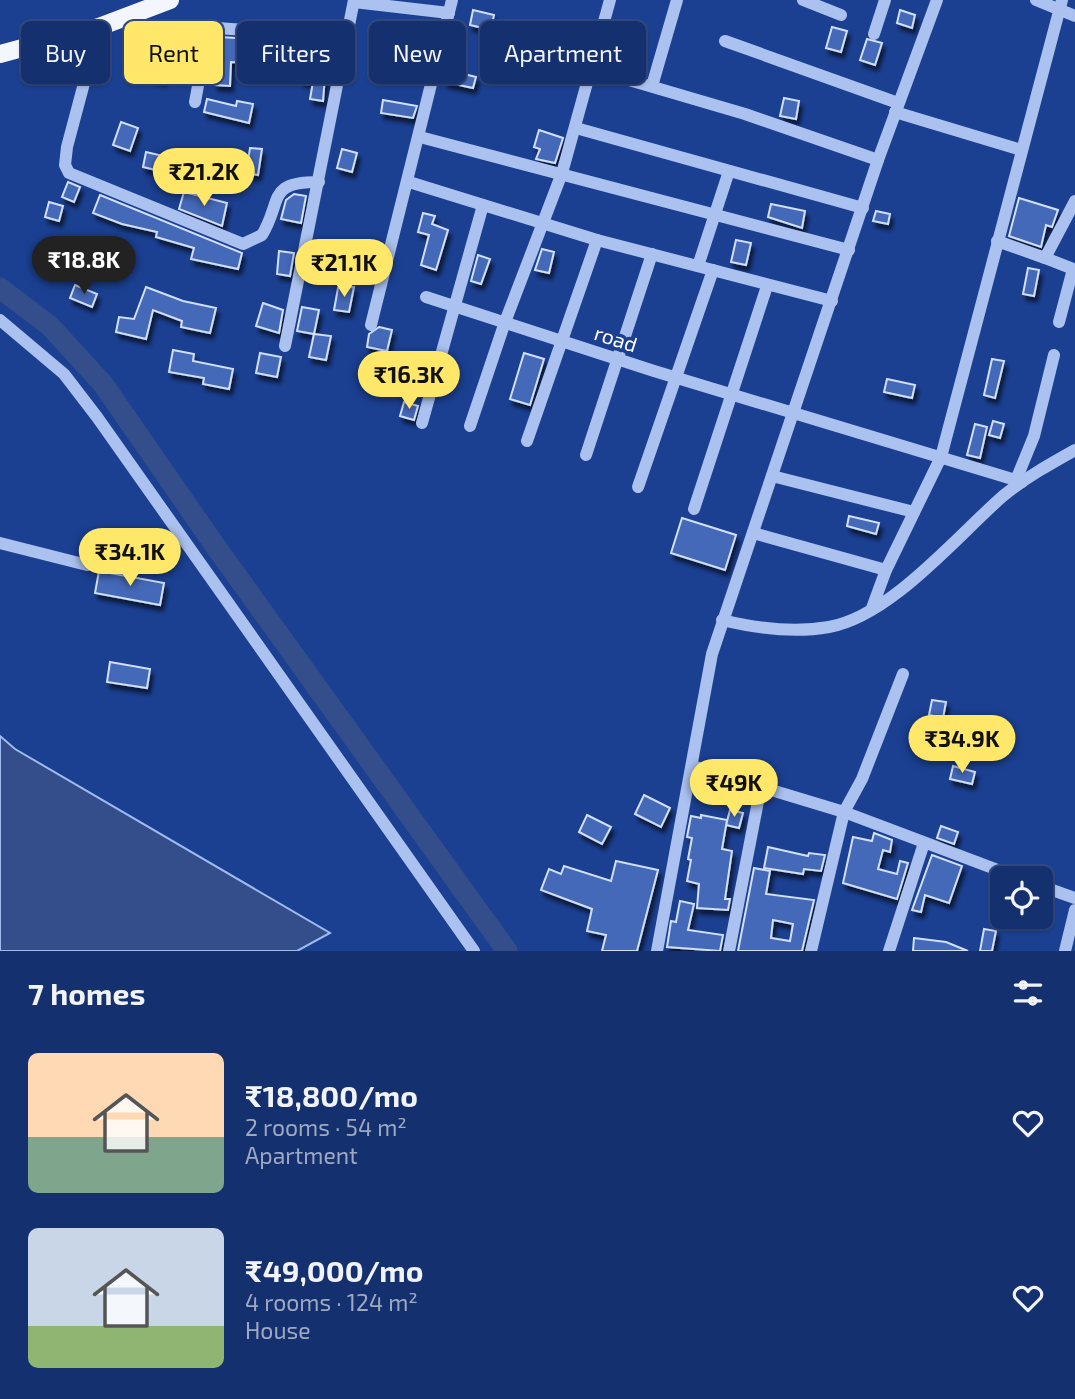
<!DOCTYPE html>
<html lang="en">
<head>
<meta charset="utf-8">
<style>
	:root { --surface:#14306e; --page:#213c76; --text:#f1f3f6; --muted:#9da9c2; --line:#334b81; --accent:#ffe769 }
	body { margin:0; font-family:"Exo 2",sans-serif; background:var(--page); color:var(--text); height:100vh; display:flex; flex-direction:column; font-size:26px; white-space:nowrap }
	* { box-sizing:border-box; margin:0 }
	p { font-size:23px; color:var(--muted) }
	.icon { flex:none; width:38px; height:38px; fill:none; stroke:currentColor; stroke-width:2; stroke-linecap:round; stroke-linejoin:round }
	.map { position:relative; height:951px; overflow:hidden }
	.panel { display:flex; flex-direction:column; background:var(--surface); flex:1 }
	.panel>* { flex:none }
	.top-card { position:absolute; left:21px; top:21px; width:700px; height:63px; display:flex; gap:14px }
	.fabs { position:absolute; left:990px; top:866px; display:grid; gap:14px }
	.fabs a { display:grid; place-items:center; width:63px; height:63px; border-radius:10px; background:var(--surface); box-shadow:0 2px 5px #0004,0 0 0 2px var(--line); font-size:35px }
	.price { position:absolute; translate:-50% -60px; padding:0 16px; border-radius:24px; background:var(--accent); color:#111; font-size:23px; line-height:46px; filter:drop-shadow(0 2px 4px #0008) }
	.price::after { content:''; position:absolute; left:50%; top:42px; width:21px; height:16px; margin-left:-10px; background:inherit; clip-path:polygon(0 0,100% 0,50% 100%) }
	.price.active { background:#222; color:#fff }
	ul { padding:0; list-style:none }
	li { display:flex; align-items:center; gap:21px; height:175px; padding:0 28px }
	li span { display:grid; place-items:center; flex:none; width:196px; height:140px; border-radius:10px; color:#555 }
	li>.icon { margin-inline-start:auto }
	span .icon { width:84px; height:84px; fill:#fffc; stroke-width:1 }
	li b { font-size:30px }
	h2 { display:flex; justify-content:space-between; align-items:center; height:84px; padding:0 28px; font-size:30px }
	.tag { padding:0 24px; border-radius:10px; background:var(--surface); box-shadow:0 2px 5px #0004,0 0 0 2px var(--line); font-size:24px; line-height:63px }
	.tag.active { background:var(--accent); color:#111 }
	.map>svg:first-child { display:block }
</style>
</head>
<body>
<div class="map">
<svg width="1075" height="951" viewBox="0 0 1075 951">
	<defs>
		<filter id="shadow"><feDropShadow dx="3" dy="5.5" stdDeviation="2" flood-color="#0009"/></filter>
	</defs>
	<rect width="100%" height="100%" fill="#1b4092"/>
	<path fill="#334e8b" stroke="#9ebaf1" stroke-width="2" d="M0,736L15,749L330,933L297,951H0Z"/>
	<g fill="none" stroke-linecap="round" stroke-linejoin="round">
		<path stroke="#334e8b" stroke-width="21" d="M0,288L50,326L103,384L216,547L507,951"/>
	</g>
	<g fill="#4469b9" stroke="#d1dffa" stroke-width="2" fill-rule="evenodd" filter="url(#shadow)">
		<path d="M473,10L494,15L491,30L470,25Z"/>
		<path d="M900,10L915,15L912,28L897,23Z"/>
		<path d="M413,26L435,30L431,49L409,44Z"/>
		<path d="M832,27L847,31L841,52L826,48Z"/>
		<path d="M220,37L300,42L296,63L262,58V64L231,62L230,86L215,85L218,59L212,57L215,42Z"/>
		<path d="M867,39L882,43L875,65L860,60Z"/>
		<path d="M394,45L408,48L406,59L391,56Z"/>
		<path d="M149,50L167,52L163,80L125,72L128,55L147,58Z"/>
		<path d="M303,63L326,64L323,101L310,99L313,82L302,81Z"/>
		<path d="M448,70L476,77L473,88L445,82Z"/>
		<path d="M784,98L799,101L796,119L780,116Z"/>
		<path d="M207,99L236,106L237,101L253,104L249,123L204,112Z"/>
		<path d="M383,100L417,106L413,118L381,113Z"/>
		<path d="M121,122L138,128L130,151L113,145Z"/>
		<path d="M539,130L563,138L555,163L536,159L540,149L534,147Z"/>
		<path d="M250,148L262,149L258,175L246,173Z"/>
		<path d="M342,149L357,153L352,172L337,168Z"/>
		<path d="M146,152L163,156L160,171L143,167Z"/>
		<path d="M68,182L80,187L74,202L62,197Z"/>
		<path d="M184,192L227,203L222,226L179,209Z"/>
		<path d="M294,194L306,196L301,223L281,219L286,200Z"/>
		<path d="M100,195L242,253L238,269L191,259L194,248L156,237L157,232L122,224L93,213Z"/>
		<path d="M1019,198L1058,210L1052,227L1046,225L1041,247L1009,236Z"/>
		<path d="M49,202L63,206L59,221L45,217Z"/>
		<path d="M771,204L805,211L802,228L768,217Z"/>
		<path d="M876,211L890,214L888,224L873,221Z"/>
		<path d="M423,213L435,216L432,224L448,230L436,270L421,265L429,235L418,232Z"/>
		<path d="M64,237L73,238L69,262L60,260Z"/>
		<path d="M736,240L751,243L746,265L731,262Z"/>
		<path d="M542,249L554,252L549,273L535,270Z"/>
		<path d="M279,251L294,253L290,276L277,274Z"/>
		<path d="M478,255L490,259L481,284L471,281Z"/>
		<path d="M1028,268L1039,270L1034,296L1023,294Z"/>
		<path d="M75,285L97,294L92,307L70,298Z"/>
		<path d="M146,287L183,301L216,308L210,333L181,327L182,321L153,310L146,339L116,332L119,317L134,319Z"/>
		<path d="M354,287L349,312L334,310L338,288Z"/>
		<path d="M263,303L283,310L279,333L256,326Z"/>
		<path d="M302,307L319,310L314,334L297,331Z"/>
		<path d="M379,327L392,330L387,351L367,347L369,334Z"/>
		<path d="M314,334L331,336L326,360L309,357Z"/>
		<path d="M173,350L194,354L193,361L233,369L229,389L203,384L204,378L169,372Z"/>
		<path d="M260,353L281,357L277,377L256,373Z"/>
		<path d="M524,353L544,359L530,405L510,399Z"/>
		<path d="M391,356L409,362L400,389L382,382Z"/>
		<path d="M992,359L1004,361L995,398L984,395Z"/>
		<path d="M887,379L915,385L912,398L884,392Z"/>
		<path d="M404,402L418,406L414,420L400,416Z"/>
		<path d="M993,421L1004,424L1000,438L989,435Z"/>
		<path d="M975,424L987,427L980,458L967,455Z"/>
		<path d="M849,516L879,523L876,534L847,526Z"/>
		<path d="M682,518L736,535L725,570L671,553Z"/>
		<path d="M99,571L164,583L160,605L95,593Z"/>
		<path d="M110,662L150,669L147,688L107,682Z"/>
		<path d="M932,700L946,702L943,718L929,715Z"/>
		<path d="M953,766L975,772L972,784L950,779Z"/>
		<path d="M644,795L670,808L661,827L635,814Z"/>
		<path d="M730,810L743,813L739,828L726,825Z"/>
		<path d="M587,815L611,827L602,844L579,832Z"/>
		<path d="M701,815L727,820L722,849L732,851L725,899H730L728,910L697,908L699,884L687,881L691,860L688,859L692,838L687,837L691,816L701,818Z"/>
		<path d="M941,826L958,832L954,844L937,838Z"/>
		<path d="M874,833L892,840L890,852L883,850L878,869L897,874L900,861L908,863L897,899L843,883L853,837L872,841Z"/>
		<path d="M768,847L808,856L809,853L825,855L821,871L804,869L803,874L764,868Z"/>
		<path d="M932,855L962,866L949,903L925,895L921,912L912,910Z"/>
		<path d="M616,861L658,870L637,951H602L606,935L587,931L592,909L541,890L549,869L561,874L564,866L611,881Z"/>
		<path d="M754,868L770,871L766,894L814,900L802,951H738ZM773,920L793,924L790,941L771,938Z"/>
		<path d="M680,901L694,904L688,930L723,935L720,951L667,947L671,921L676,922Z"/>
		<path d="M984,929L996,931L992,951H980Z"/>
		<path d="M914,938L946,942L968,951H913Z"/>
	</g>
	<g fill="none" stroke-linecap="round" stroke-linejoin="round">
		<g stroke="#abc1ef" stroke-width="12">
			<path d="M803,0L841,15"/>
			<path d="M1036,0L1075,16"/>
			<path d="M354,2L449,13"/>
			<path d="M99,27L67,147L65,165L69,173L243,244L262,235C283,200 266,182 319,182"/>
			<path d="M874,34L885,0"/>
			<path d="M725,41L898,103"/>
			<path d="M554,58L745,114L878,160"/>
			<path d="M652,86L677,0"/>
			<path d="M195,102L207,37L217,28L347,37"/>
			<path d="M895,112L1021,150"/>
			<path d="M576,128L863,208"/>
			<path d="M420,137L849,250"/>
			<path d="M409,182L597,240L832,301"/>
			<path d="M997,241L1045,258L1075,201"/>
			<path d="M1045,258L1073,269L1059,322"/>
			<path d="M698,266L729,171"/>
			<path d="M426,297L654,371L1022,482"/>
			<path d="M0,320L64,374L97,417L474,951"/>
			<path d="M371,325L452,0"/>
			<path d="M285,346L354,0"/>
			<path d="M422,423L483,205"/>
			<path d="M470,426L505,322L562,173L610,0"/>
			<path d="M527,441L597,240"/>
			<path d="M586,455L652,254"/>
			<path d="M772,476L914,512"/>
			<path d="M1016,480L1034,436L1054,355"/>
			<path d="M638,487L713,270"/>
			<path d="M694,509L767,286"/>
			<path d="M753,533L886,570"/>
			<path d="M0,543L87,565"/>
			<path d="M872,608L886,570L941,457L1062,0"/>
			<path d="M722,620C755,628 795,633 829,627C891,616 957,536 1003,496C1025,478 1050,464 1075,450"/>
			<path d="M692,766L844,812L1019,878"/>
			<path d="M1041,886L1075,898"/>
			<path d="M657,951L712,654L878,160L937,0"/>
			<path d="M729,951L761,786"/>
			<path d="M811,951L844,812L862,779L903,674"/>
			<path d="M889,951L924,843"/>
			<path d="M1065,951L1075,910"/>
		</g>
		<path stroke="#f3f6ff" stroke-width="18" d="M0,54L99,27L170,0"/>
	</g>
	<g text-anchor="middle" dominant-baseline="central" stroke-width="7" stroke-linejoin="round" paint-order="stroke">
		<g font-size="21" fill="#fff" stroke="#1b4092">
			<text transform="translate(616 338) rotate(18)">road</text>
		</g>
	</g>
</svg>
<div class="fabs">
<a><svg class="icon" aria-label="locate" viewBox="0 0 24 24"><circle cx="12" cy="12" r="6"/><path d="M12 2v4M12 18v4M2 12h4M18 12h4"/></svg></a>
</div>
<b class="price" style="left:204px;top:208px">₹21.2K</b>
<b class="price active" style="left:84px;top:296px">₹18.8K</b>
<b class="price" style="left:344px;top:299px">₹21.1K</b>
<b class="price" style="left:409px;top:411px">₹16.3K</b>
<b class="price" style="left:130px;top:588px">₹34.1K</b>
<b class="price" style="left:962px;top:775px">₹34.9K</b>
<b class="price" style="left:734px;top:819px">₹49K</b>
<div class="top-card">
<a class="tag">Buy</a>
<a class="tag active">Rent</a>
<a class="tag">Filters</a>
<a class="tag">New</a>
<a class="tag">Apartment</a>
</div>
</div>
<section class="panel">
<h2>7 homes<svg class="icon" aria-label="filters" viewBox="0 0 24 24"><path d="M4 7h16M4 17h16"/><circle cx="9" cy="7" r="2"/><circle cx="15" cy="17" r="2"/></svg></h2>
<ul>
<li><span style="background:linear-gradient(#ffd9b3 60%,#7fa58c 0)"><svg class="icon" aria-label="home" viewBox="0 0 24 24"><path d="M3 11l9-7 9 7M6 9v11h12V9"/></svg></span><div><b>₹18,800/mo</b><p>2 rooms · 54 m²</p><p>Apartment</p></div><svg class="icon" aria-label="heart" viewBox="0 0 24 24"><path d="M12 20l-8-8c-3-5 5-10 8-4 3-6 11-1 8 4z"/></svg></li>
<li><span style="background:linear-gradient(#c9d6e8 70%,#8fb573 0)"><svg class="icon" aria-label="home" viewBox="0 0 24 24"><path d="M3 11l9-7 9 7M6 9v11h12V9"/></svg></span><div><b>₹49,000/mo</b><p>4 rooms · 124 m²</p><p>House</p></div><svg class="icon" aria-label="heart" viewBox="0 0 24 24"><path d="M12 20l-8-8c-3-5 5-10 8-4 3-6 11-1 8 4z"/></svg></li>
</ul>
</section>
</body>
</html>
